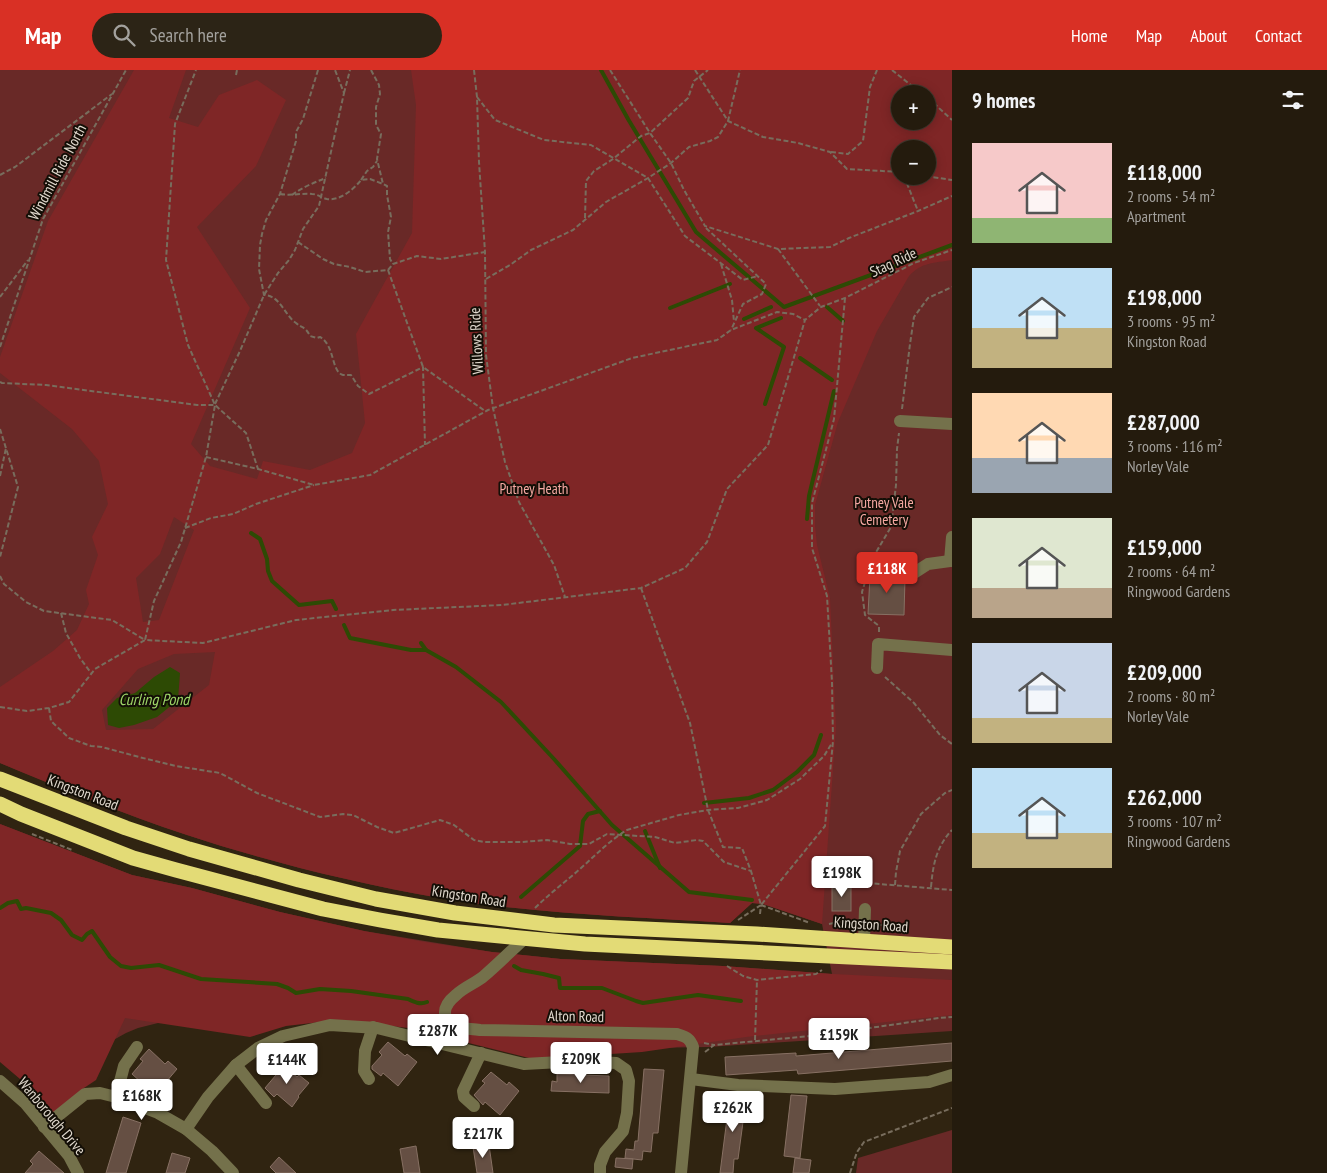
<!DOCTYPE html>
<html lang="en">
<head>
<meta charset="utf-8">
<style>
	:root { --surface:#241b0d; --page:#2c2416; --text:#f1f3f6; --muted:#a3a19d; --line:#41392e; --accent:#d93025 }
	body { margin:0; font-family:"PT Sans Narrow",sans-serif; background:var(--page); color:var(--text); height:100vh; display:flex; flex-direction:column; font-size:19px; white-space:nowrap }
	* { box-sizing:border-box; margin:0 }
	p { font-size:16px; color:var(--muted) }
	.icon { flex:none; width:28px; height:28px; fill:none; stroke:currentColor; stroke-width:2; stroke-linecap:round; stroke-linejoin:round }
	.map { position:relative; flex:1; overflow:hidden }
	.side { display:flex; flex-direction:column; background:var(--surface); width:375px }
	.side>* { flex:none }
	.controls { position:absolute; left:891px; top:15px; display:grid; gap:10px }
	.controls a { display:grid; place-items:center; width:45px; height:45px; border-radius:50%; background:var(--surface); box-shadow:0 2px 12px #0003,0 0 0 1px var(--line); font-size:25px }
	.price { position:absolute; translate:-50% -42px; padding:0 11px; border-radius:5px; background:#fff; color:#222; font-size:16px; line-height:32px; filter:drop-shadow(0 1px 2px #0008) }
	.price::after { content:''; position:absolute; left:50%; top:30px; width:15px; height:11px; margin-left:-8px; background:inherit; clip-path:polygon(0 0,100% 0,50% 100%) }
	.price.selected { background:var(--accent); color:#fff }
	ul { padding:0; list-style:none }
	li { display:flex; align-items:center; gap:15px; height:125px; padding:0 20px }
	li span { display:grid; place-items:center; flex:none; width:140px; height:100px; border-radius:0px; color:#555 }
	li>.icon { margin-inline-start:auto }
	span .icon { width:60px; height:60px; fill:#fffc; stroke-width:1 }
	li b { font-size:21px }
	h2 { display:flex; justify-content:space-between; align-items:center; height:60px; padding:0 20px; font-size:21px }
	header { display:flex; align-items:center; gap:30px; box-sizing:border-box; height:70px; padding:0 25px; background:var(--accent); color:#fff }
	header strong { font-size:24px }
	nav { display:flex; gap:28px; margin-inline-start:auto; font-size:18px }
	.search { width:350px; height:45px; background:var(--page); display:flex; align-items:center; gap:12px; box-sizing:border-box; padding:0 18px; border-radius:28px; color:var(--muted); font-size:19px }
	main { display:flex; flex:1; min-height:0 }
	.map>svg:first-child { display:block }
</style>
</head>
<body>
<header>
<strong>Map</strong>
<div class="search"><svg class="icon" aria-label="search" viewBox="0 0 24 24"><circle cx="10" cy="10" r="6"/><path d="M15 15l6 6"/></svg>Search here</div>
<nav><a>Home</a><a>Map</a><a>About</a><a>Contact</a></nav>
</header>
<main>
<div class="map">
<svg width="952" height="1103" viewBox="0 0 952 1103">
	<rect width="100%" height="100%" fill="#302411"/>
	<g fill="#692927" fill-rule="evenodd">
		<path d="M0,0H952V961L708,977L645,978L409,953L244,941L158,953L138,958L126,963L99,978L0,754L132,805L192,818L280,842L364,861L492,882L561,889L723,896L832,904L822,854L763,834L752,833L730,853C633,847 536,844 440,828C354,813 269,792 187,765C123,744 62,718 0,693ZM900,24H928V51H900ZM900,79H928V106H900Z"/>
		<path d="M952,1060V1103H856L858,1088Z"/>
	</g>
	<g fill="#7f2626" fill-rule="evenodd">
		<path d="M134,0H186L169,48L198,57L219,25L257,10L286,30L256,96L197,157L250,238L191,374L210,396L257,409L263,391L310,400L352,383L365,353L356,264L412,163L416,35L411,0H952V190C934,193 922,192 909,206L877,261L838,352L815,435V456L817,475L830,528L836,657L822,854L763,834L752,833L730,853C633,847 536,844 440,828C354,813 269,792 187,765C123,744 62,719 0,693V617L53,581L77,560L89,534L86,520L98,485L92,467L108,434L99,391L72,359L0,303V287L48,151ZM900,24H928V51H900ZM900,79H928V106H900ZM174,447L194,460L159,550L143,552L136,508L160,484ZM215,582L209,615L153,659L106,660L102,640L138,599L174,584Z"/>
		<path d="M0,754L132,805L192,818L280,842L364,861L425,872L492,882L561,889L723,896L833,904L952,910V945L746,967L642,982L533,989L408,958L338,950L286,956L250,967L125,948L96,1010L84,1018L51,1045L20,1009L0,992Z"/>
	</g>
	<path fill="#2d4a04" d="M170,597L180,603L178,630L157,647L134,655L119,658L108,655L107,638L117,628L135,623L154,607Z"/>
	<g fill="none" stroke-linecap="round" stroke-linejoin="round">
		<g stroke="#2d4a04" stroke-width="4">
			<path d="M601,0L628,49L696,162L784,237L952,175"/>
			<path d="M827,237L843,251"/>
			<path d="M670,238L730,214"/>
			<path d="M744,249L771,237"/>
			<path d="M800,288L832,310"/>
			<path d="M765,334L784,277L756,258L781,248"/>
			<path d="M807,449L809,426L834,321"/>
			<path d="M251,463L260,469L267,489L268,501L272,511L299,535L332,531L336,539"/>
			<path d="M344,555L350,568L411,580H426"/>
			<path d="M421,573L426,580L456,597L501,632L554,689L612,755L689,822L752,830"/>
			<path d="M704,733L749,728L773,720L797,702L814,685L821,665"/>
			<path d="M645,761L660,798"/>
			<path d="M521,827L580,776L583,751L588,744L600,741"/>
			<path d="M0,838L8,833L17,831L21,839L26,838L51,843L61,850L72,865L82,870L87,864L92,861L110,887L121,896L131,898L159,895L201,909L277,914L288,918L296,923L320,919L351,921L408,929C414,932 420,935 427,932"/>
			<path d="M514,896L521,900L543,904L559,908L560,918H602L636,931L643,933L698,925L741,931"/>
		</g>
	</g>
	<g fill="#654f43" stroke="#877063">
		<path d="M885,495L895,496V507L905,508L904,545L868,544L870,506L885,507Z"/>
		<rect x="832" y="815" width="19" height="26"/>
		<path d="M388,972L405,986L407,984L417,992L398,1016L383,1003L381,1006L372,999V996L382,985L379,982Z"/>
		<path d="M952,973V991L798,1004L797,1000L726,1005L725,987L796,983V986Z"/>
		<path d="M149,979L165,994L168,991L177,999L166,1012L167,1013L159,1023L145,1010L142,1013L132,1004L143,991L140,989Z"/>
		<path d="M281,994L297,1007L299,1005L309,1013L298,1026L299,1027L292,1037L277,1024L274,1027L265,1018L276,1005L273,1003Z"/>
		<path d="M644,999L664,1000L658,1063H653L651,1082L643,1081L642,1090L625,1088L626,1079L634,1080L635,1071H638Z"/>
		<path d="M491,1002L507,1015L509,1012L519,1021L500,1045L485,1032L483,1035L474,1025L485,1013L482,1011Z"/>
		<path d="M557,1004L609,1006V1023L551,1021L552,1011L557,1012Z"/>
		<path d="M730,1025L746,1027L743,1052L738,1089H734L733,1103H720Z"/>
		<path d="M791,1025L807,1026L800,1088L784,1086Z"/>
		<path d="M123,1047L141,1053L126,1103H106Z"/>
		<path d="M489,1075L493,1103H477L473,1077Z"/>
		<path d="M416,1076L420,1103H404L400,1079Z"/>
		<path d="M39,1081L64,1103H25L33,1094L30,1091Z"/>
		<path d="M172,1083L190,1088L185,1103H166Z"/>
		<path d="M279,1087L296,1103H276L270,1097Z"/>
		<path d="M616,1088L633,1089L632,1099L615,1097Z"/>
		<path d="M795,1088L811,1090L809,1103H793Z"/>
	</g>
	<g fill="none" stroke-linecap="round" stroke-linejoin="round">
		<g stroke="#786d5d" stroke-width="2" stroke-dasharray="5 2.5" stroke-linecap="butt">
			<path d="M318,0L303,49L296,62V71L280,124L266,150L262,164L260,175L259,199L264,225C280,225 285,246 296,253C303,259 305,256 310,266L317,268L320,267C335,275 331,302 343,305C346,305 348,305 351,305L358,316L369,324L423,297L425,375"/>
			<path d="M371,0L379,15L380,24L376,37V55L381,64L377,89L383,114L387,116V125L391,147L388,162L390,189L393,194"/>
			<path d="M474,0L477,27L479,92L485,182L486,285L493,338L505,392L519,432L554,495L565,527"/>
			<path d="M610,0L650,63L671,93L684,120L705,156L778,179L830,177L849,168L918,141L952,126"/>
			<path d="M695,0L728,51L763,67L798,73L830,82L847,99L900,102"/>
			<path d="M892,0L922,24"/>
			<path d="M236,5L237,0"/>
			<path d="M344,23L350,0"/>
			<path d="M477,27L495,50L544,70L591,75L648,108L685,166L743,210L758,206"/>
			<path d="M928,28L952,50"/>
			<path d="M831,82L848,84L863,71L870,17L877,0"/>
			<path d="M0,105L15,97L112,24"/>
			<path d="M904,106L918,141"/>
			<path d="M926,106L952,110"/>
			<path d="M361,110L367,101L373,97L377,91"/>
			<path d="M280,124C291,126 301,123 312,124C317,124 322,128 327,129C340,131 353,120 361,110L370,109L383,114"/>
			<path d="M292,125C301,118 315,112 326,108"/>
			<path d="M585,148L586,111L594,101L613,89L641,66L650,63L688,28L694,11L708,0"/>
			<path d="M706,158L766,214L762,224L743,234L731,260"/>
			<path d="M298,172L323,189L334,194L350,197L365,202L388,200L393,194L417,186L441,189L485,182"/>
			<path d="M778,179L820,236"/>
			<path d="M721,194L732,230L734,252"/>
			<path d="M388,200L423,297L485,341"/>
			<path d="M486,209L510,195L531,180L573,160L606,132L648,108L671,93L689,77L710,71L718,67L728,51L740,0"/>
			<path d="M0,227L28,190"/>
			<path d="M0,277L43,149L126,0"/>
			<path d="M0,312L2,313L46,315L197,335H215L246,363L258,399"/>
			<path d="M215,334L240,281L264,225L278,203L289,190L295,180L303,159L319,136L344,23L335,0"/>
			<path d="M902,339L910,274L914,247L928,228L952,217"/>
			<path d="M0,359L18,417L0,487"/>
			<path d="M206,387L258,399L314,415L370,405L488,340L632,288L717,270L731,260L777,242L793,244L805,250"/>
			<path d="M0,406L6,378"/>
			<path d="M185,458L211,448L233,444L256,434L314,415"/>
			<path d="M0,506L4,514L26,532L44,541L112,550L145,570L154,531L181,472L206,387L215,335L188,275L166,190L175,54L196,0"/>
			<path d="M641,518L690,653L708,740L723,777L742,778L751,801L761,835L825,756L833,671L832,612L827,526L812,478V433L834,349L845,228"/>
			<path d="M61,543L66,563L80,588L91,603"/>
			<path d="M879,562V556L865,545L862,522L872,489L891,457L896,415L897,379L899,363"/>
			<path d="M885,607L914,633L940,665L952,674"/>
			<path d="M0,637L27,641L49,638L69,632L95,599L145,570L203,573L296,550L393,540L502,535L641,518L685,498L707,472L727,419L768,375L805,250L821,237L845,228L914,193L952,180"/>
			<path d="M49,638L51,651L69,668L91,676L102,677L139,687L176,696L220,703L257,723L320,747L343,744L353,745L377,757L394,763L440,750L454,755L474,770L484,772H522L547,770L570,774H589L607,764L655,767L675,773L697,770L703,771L724,792L751,801"/>
			<path d="M32,764L72,780"/>
			<path d="M867,813L952,820"/>
			<path d="M895,815L896,802L900,781L921,744L945,723L952,720"/>
			<path d="M931,817C933,795 936,777 952,760"/>
			<path d="M761,835L810,853"/>
			<path d="M535,838C547,826 560,816 573,805C591,790 607,772 627,760L679,745L708,740L738,738L767,730L800,709L824,686L832,673"/>
			<path d="M760,844L761,835"/>
			<path d="M738,850L761,835"/>
			<path d="M829,854L845,851H852"/>
			<path d="M877,854L894,859"/>
			<path d="M727,896L743,906L757,910L816,904L822,900"/>
			<path d="M755,970L757,910"/>
			<path d="M704,973L714,975"/>
			<path d="M705,982L714,975L821,965L939,948L952,947"/>
			<path d="M850,1103L857,1082L864,1072L952,1038"/>
		</g>
		<g stroke="#74714b" stroke-width="12">
			<path d="M900,351L952,354"/>
			<path d="M952,467L950,491H952"/>
			<path d="M914,503L928,494L950,491"/>
			<path d="M877,598L878,574L952,580"/>
			<path d="M524,869C511,881 498,894 484,906C476,913 464,917 456,925C441,937 440,952 461,958C467,959 474,959 480,960L677,964C686,967 690,968 693,977L681,1103"/>
			<path d="M864,871L865,839"/>
			<path d="M236,995L266,1033"/>
			<path d="M369,1009L364,1001L365,981L373,957"/>
			<path d="M691,1009L738,1015L835,1019L929,1012L952,1005"/>
			<path d="M0,1011L25,1033L69,1086L78,1103"/>
			<path d="M116,1027L124,996L137,977"/>
			<path d="M474,1036L464,1027L463,1021L481,983"/>
			<path d="M44,1057L85,1024L100,1023L116,1027L158,1043L186,1059L212,1081L233,1103"/>
			<path d="M186,1059L208,1027L236,995L258,978L283,966L330,955L377,958L524,994L579,991L616,993L626,1000L629,1011L627,1043L623,1061L605,1082L600,1095V1103"/>
		</g>
		<g stroke="#e3db76" stroke-width="15">
			<path d="M0,709L126,758L189,779L299,810L376,829L455,843L554,855L757,864L952,877"/>
			<path d="M0,734L21,744L133,788L176,800L323,839L380,850L438,860L585,874L952,892"/>
		</g>
	</g>
	<g text-anchor="middle" dominant-baseline="central" stroke-width="4" stroke-linejoin="round" paint-order="stroke">
		<g font-size="15" fill="#e1d9ce" stroke="#130e06">
			<text transform="translate(57 102) rotate(-62)">Windmill Ride North</text>
			<text transform="translate(893 192) rotate(-25)">Stag Ride</text>
			<text transform="translate(476 271) rotate(-93)">Willows Ride</text>
			<text transform="translate(83 722) rotate(21)">Kingston Road</text>
			<text transform="translate(469 826) rotate(9)">Kingston Road</text>
			<text transform="translate(871 854) rotate(4)">Kingston Road</text>
			<text transform="translate(576 946) rotate(1)">Alton Road</text>
			<text transform="translate(52 1046) rotate(50)">Wanborough Drive</text>
		</g>
		<g font-size="15" fill="#f5a8a2" stroke="#130e06">
			<text x="534" y="418">Putney Heath</text>
			<text x="884" y="432">Putney Vale<tspan x="884" dy="17">Cemetery</tspan></text>
		</g>
		<g font-size="16" font-style="italic" fill="#9ed668" stroke="#130e06">
			<text x="154" y="629">Curling Pond</text>
		</g>
	</g>
</svg>
<div class="controls">
<a>+</a>
<a>−</a>
</div>
<b class="price selected" style="left:887px;top:524px">£118K</b>
<b class="price" style="left:842px;top:828px">£198K</b>
<b class="price" style="left:438px;top:986px">£287K</b>
<b class="price" style="left:839px;top:990px">£159K</b>
<b class="price" style="left:581px;top:1014px">£209K</b>
<b class="price" style="left:287px;top:1015px">£144K</b>
<b class="price" style="left:142px;top:1051px">£168K</b>
<b class="price" style="left:733px;top:1063px">£262K</b>
<b class="price" style="left:483px;top:1089px">£217K</b>
</div>
<section class="side">
<h2>9 homes<svg class="icon" aria-label="filters" viewBox="0 0 24 24"><path d="M4 7h16M4 17h16"/><circle cx="9" cy="7" r="2"/><circle cx="15" cy="17" r="2"/></svg></h2>
<ul>
<li><span style="background:linear-gradient(#f6c9c9 75%,#8fb573 0)"><svg class="icon" aria-label="home" viewBox="0 0 24 24"><path d="M3 11l9-7 9 7M6 9v11h12V9"/></svg></span><div><b>£118,000</b><p>2 rooms · 54 m²</p><p>Apartment</p></div></li>
<li><span style="background:linear-gradient(#bfe0f5 60%,#c2b280 0)"><svg class="icon" aria-label="home" viewBox="0 0 24 24"><path d="M3 11l9-7 9 7M6 9v11h12V9"/></svg></span><div><b>£198,000</b><p>3 rooms · 95 m²</p><p>Kingston Road</p></div></li>
<li><span style="background:linear-gradient(#ffd9b3 65%,#9aa5b1 0)"><svg class="icon" aria-label="home" viewBox="0 0 24 24"><path d="M3 11l9-7 9 7M6 9v11h12V9"/></svg></span><div><b>£287,000</b><p>3 rooms · 116 m²</p><p>Norley Vale</p></div></li>
<li><span style="background:linear-gradient(#dfe7d0 70%,#b9a48a 0)"><svg class="icon" aria-label="home" viewBox="0 0 24 24"><path d="M3 11l9-7 9 7M6 9v11h12V9"/></svg></span><div><b>£159,000</b><p>2 rooms · 64 m²</p><p>Ringwood Gardens</p></div></li>
<li><span style="background:linear-gradient(#c9d6e8 75%,#c2b280 0)"><svg class="icon" aria-label="home" viewBox="0 0 24 24"><path d="M3 11l9-7 9 7M6 9v11h12V9"/></svg></span><div><b>£209,000</b><p>2 rooms · 80 m²</p><p>Norley Vale</p></div></li>
<li><span style="background:linear-gradient(#bfe0f5 65%,#c2b280 0)"><svg class="icon" aria-label="home" viewBox="0 0 24 24"><path d="M3 11l9-7 9 7M6 9v11h12V9"/></svg></span><div><b>£262,000</b><p>3 rooms · 107 m²</p><p>Ringwood Gardens</p></div></li>
</ul>
</section>
</main>
</body>
</html>
